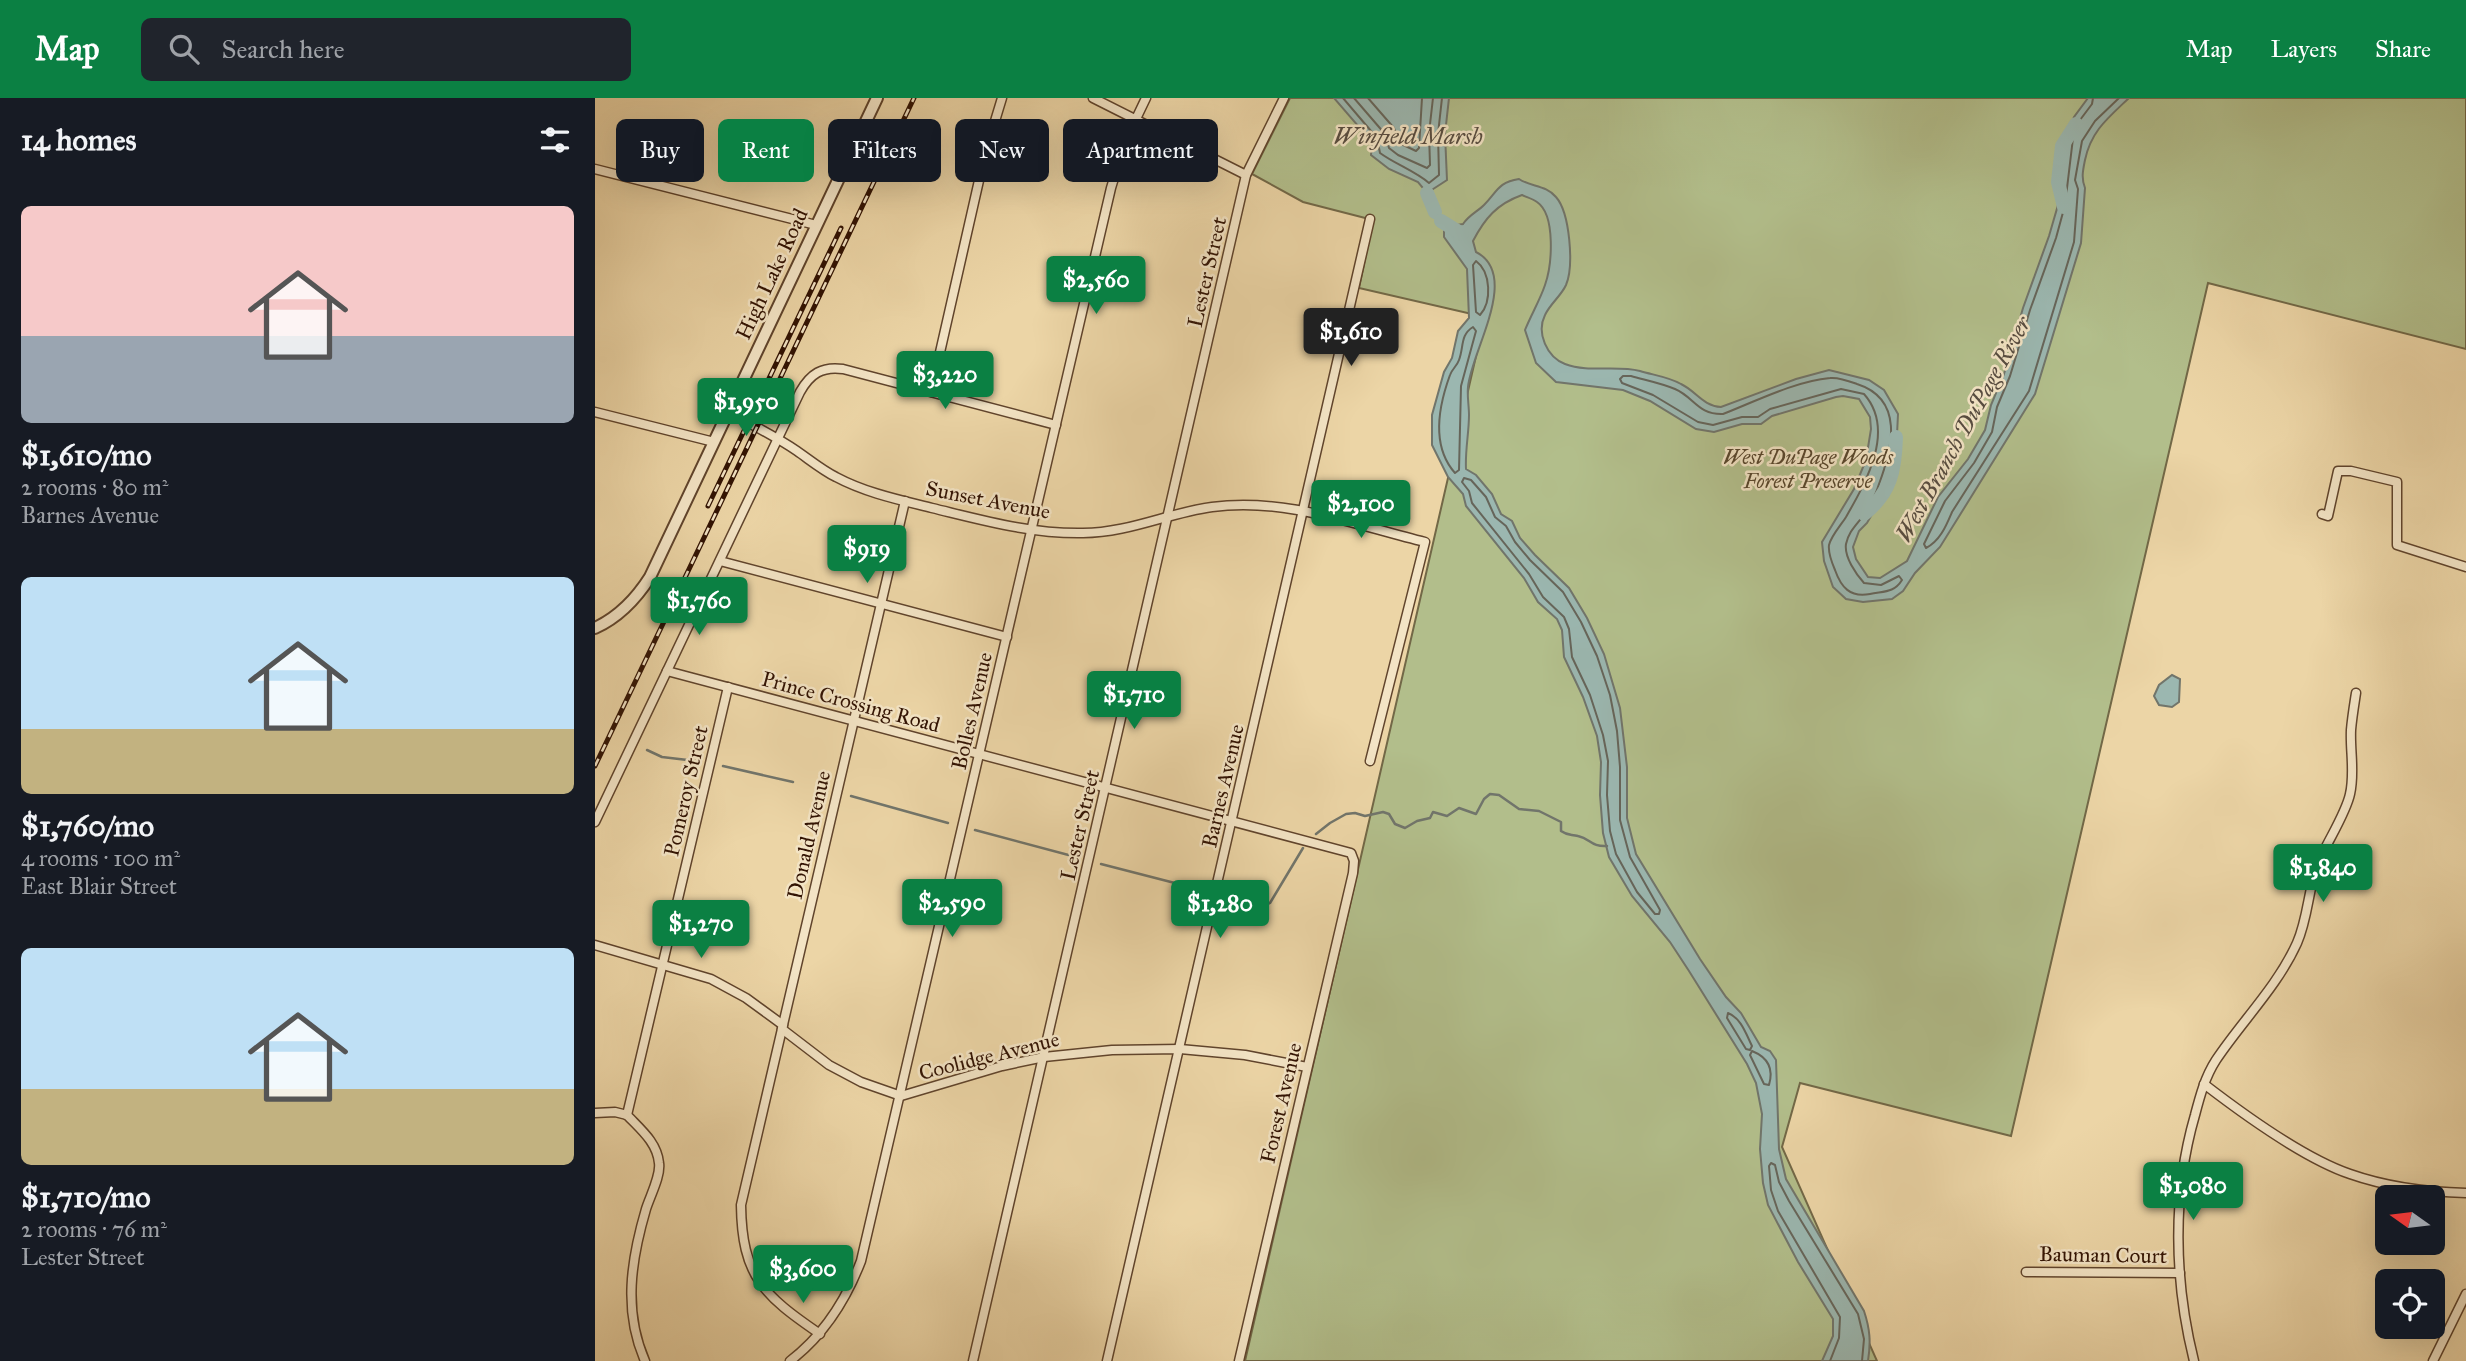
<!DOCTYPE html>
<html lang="en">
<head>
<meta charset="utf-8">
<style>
	:root { --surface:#171b24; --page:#20242c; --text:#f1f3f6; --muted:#9ea1a6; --accent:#0b8043 }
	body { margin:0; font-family:"IM FELL Great Primer",serif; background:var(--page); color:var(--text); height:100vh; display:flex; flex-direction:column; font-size:26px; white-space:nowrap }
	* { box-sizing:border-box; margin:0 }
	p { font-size:23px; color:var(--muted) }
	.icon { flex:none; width:38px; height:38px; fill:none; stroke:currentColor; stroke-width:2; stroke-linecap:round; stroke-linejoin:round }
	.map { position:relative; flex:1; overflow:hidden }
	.drawer { display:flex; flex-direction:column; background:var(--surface); width:595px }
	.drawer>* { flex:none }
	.guide { position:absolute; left:21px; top:21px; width:665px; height:63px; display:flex; gap:14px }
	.needle { width:46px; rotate:284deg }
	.controls { position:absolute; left:1780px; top:1087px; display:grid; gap:14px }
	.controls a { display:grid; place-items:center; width:70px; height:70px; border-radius:10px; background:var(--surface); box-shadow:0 7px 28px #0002; font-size:35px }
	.price { position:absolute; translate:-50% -60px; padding:0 16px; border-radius:7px; background:var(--accent); color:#fff; font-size:23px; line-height:46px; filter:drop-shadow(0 2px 4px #0008) }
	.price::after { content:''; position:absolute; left:50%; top:42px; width:21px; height:16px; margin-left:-10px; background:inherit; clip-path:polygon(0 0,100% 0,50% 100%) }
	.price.current { background:#222; color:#fff }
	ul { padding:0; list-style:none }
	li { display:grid; align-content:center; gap:14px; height:371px; padding:0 21px }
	li span { display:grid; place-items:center; height:217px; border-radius:10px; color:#555 }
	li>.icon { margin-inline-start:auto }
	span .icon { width:126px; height:126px; fill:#fffc; stroke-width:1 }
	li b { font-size:30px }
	h2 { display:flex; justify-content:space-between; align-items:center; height:84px; padding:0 21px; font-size:30px }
	.chip { padding:0 24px; border-radius:10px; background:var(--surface); box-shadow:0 7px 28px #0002; font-size:24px; line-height:63px }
	.chip.current { background:var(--accent); color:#fff }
	header { display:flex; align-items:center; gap:42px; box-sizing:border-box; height:98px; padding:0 35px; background:var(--accent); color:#fff }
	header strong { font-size:33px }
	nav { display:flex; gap:38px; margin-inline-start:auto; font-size:24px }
	.search { width:490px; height:63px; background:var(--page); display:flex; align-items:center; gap:18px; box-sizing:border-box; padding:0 24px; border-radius:10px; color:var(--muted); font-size:26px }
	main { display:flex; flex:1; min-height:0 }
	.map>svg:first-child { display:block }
</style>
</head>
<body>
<header>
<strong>Map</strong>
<div class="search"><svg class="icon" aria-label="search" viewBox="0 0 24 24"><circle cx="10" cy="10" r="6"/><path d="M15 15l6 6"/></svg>Search here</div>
<nav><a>Map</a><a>Layers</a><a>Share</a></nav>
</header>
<main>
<section class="drawer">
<h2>14 homes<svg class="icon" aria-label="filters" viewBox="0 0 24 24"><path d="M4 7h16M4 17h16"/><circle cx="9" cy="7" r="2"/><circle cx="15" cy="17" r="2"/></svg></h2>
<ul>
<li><span style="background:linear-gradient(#f6c9c9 60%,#9aa5b1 0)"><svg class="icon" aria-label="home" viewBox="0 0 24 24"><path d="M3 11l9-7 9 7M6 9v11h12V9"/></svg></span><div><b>$1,610/mo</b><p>2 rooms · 80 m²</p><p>Barnes Avenue</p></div></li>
<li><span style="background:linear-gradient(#bfe0f5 70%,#c2b280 0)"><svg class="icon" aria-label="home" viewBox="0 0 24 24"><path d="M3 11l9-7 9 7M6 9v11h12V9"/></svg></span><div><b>$1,760/mo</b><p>4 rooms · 100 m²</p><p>East Blair Street</p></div></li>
<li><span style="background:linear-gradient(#bfe0f5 65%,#c2b280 0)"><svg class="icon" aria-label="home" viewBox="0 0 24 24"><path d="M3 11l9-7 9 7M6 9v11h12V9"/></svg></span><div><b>$1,710/mo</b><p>2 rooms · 76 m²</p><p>Lester Street</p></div></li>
</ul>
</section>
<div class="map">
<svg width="1871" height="1263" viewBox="0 0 1871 1263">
	<rect width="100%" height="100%" fill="#ecd5a6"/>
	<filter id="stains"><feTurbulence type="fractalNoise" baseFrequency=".00286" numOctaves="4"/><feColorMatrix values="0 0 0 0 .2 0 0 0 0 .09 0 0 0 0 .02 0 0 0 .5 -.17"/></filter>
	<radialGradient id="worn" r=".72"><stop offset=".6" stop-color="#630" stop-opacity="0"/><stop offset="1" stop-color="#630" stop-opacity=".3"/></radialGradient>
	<path fill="#b2be8b" stroke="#726847" stroke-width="2" d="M695,0H1871V251L1613,185L1416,1038L1205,985L1187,1049L1282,1263H650L890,219L764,190L778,122L708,104L657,76Z"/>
	<g fill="#9bb7b0" stroke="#71756b" stroke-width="2">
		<path d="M739,0H854L850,36L852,82L832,95L823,84L794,71L776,57L777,44Z"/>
		<path d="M1493,0H1534C1513,20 1496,33 1490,62C1488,72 1486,80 1490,90L1486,145L1440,296L1345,449L1320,475L1308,493L1297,501L1268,504L1251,501L1238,489L1229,463L1227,444L1259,391L1271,362L1276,331L1275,319L1264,301L1248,298L1241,299L1177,318L1166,326H1147L1119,334L1101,331L1055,303L1028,292L961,284L941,265L930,232C936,217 945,202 950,187C957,167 961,117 942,104C938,101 931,99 927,97C902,106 890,120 878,143L881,154C926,177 876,254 873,289C872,298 874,308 874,317C874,335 870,352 871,371L881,377L897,396L906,416L917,423L925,440L940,457L974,490L992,520L1009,556L1025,610L1032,669V720L1041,756L1105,861L1131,899L1146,915L1166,949L1175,953L1181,962L1184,1051L1191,1081L1269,1213C1275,1231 1276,1244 1273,1263H1227L1238,1238V1221L1203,1164L1173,1107L1168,1085L1165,1051L1167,1016L1161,985L1152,966L1094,873L1075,844L1037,798L1014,759L1008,735L1005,697L1006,664L1002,638L988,599L969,559L967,532L962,521L943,504L929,480L871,408L868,396L853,379L837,347V317L849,274L857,260L863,233L874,220L872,171L849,139V133L855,128L868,126C874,117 882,114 889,107C902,94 903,84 924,81C936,89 951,87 961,99C975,115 979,168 971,187C966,198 955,206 950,217C941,235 952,259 970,266C994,275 1021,267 1045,273C1058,277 1074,279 1086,286C1101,293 1108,308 1126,309L1201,281L1234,272L1274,282L1289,292L1303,316L1301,358L1283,406L1272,425L1264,433L1258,449L1261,461L1273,479L1285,480L1312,463L1343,399L1373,361L1390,332L1396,307L1409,276L1428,210L1454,138L1463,107L1472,38L1479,19Z"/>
		<path d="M1577,577L1585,581L1584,604L1577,609L1564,607L1559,598L1564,587Z"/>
	</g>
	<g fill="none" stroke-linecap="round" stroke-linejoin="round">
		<g stroke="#66655a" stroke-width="2">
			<path d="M748,0L782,40L785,55C800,66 820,73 834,85L844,77L843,36L847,0"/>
			<path d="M759,0L790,36L794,50L803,57L832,70L835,67L834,35L838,0"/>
			<path d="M773,0L799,30L804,45L821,53L824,50L827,0"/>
			<path d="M1498,0L1497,6L1485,22L1478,40L1470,107L1461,140L1435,212L1415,278L1402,309L1397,334L1379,365L1350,403L1329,446L1331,450C1345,443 1351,428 1357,414L1434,293L1479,144L1483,91L1480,82L1487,43L1500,23L1524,0"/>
			<path d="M881,163C896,174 897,204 885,217L881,214L878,167Z"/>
			<path d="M878,229L881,233L866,288L864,372L860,375C836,348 844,307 855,277C857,271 862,268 864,262C869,249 865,237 878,229Z"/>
			<path d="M1028,278H1036C1050,282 1066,285 1080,291C1099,299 1103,317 1128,316C1161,303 1201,283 1235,280C1244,279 1254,283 1262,286C1309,301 1298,349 1284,386C1281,396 1276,406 1270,415C1263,426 1254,432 1251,446C1249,459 1261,476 1269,485L1286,487L1304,478L1307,482C1299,495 1289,493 1275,496C1255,500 1246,489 1240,472C1237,465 1233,455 1234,447C1236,438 1246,427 1251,419C1271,384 1301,332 1269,296L1246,291L1175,311L1163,319H1147L1118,327L1103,324L1058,297L1027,285L1025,281Z"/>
			<path d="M869,380L876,382L891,399L900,419L911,428L920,444L935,462L968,494L986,524L1002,558L1015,597L1022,633L1025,669V722L1035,759L1065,812L1064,816H1060L1042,794L1021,756L1015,733L1012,697L1013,663L1008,637L995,597L977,559L974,531L969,519L948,499L934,476L877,405L874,393L867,384Z"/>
			<path d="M1133,915C1146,920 1151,936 1157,948L1155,952L1151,951L1132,920Z"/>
			<path d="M1157,953C1172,959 1179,970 1174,987L1169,986L1155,957Z"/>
			<path d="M1235,1263L1244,1240L1245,1219L1183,1113L1176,1092L1174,1068L1176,1065L1180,1067L1184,1084L1194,1103L1263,1216L1269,1241L1267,1263"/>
		</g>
		<g stroke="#71756b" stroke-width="2.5">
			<path d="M52,652L67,659L101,663"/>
			<path d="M128,668L198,684"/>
			<path d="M256,698L353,725"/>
			<path d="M380,732L481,759"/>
			<path d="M721,736L735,725L751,716L760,715L770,718L788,714L794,716L800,726L810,730L822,723L835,720L838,714L852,718L864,710L881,716L889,701L895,696L904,697L924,711L944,713L966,724V733C973,738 976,736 983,738C996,741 996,749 1012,748"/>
			<path d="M506,766L607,792"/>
			<path d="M632,799H639L643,802H661L671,807L675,805L708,750"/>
		</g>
		<g stroke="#9bb7b0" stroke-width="14">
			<path d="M832,95L840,114"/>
			<path d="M1469,109L1463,84L1467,48L1481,26"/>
			<path d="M846,123L867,136"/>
			<path d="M1269,416C1296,395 1300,372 1301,339"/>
		</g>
		<defs>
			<g id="minor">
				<path d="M498,0L651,77"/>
				<path d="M0,71L221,127"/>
				<path d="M336,294L390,56L407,0"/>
				<path d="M0,314L119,344"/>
				<path d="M133,314C156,326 180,338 202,353C215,362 227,372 241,379C271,395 305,402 337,410C387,422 436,436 488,435C533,435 573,415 617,409C690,399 760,427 830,444L775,663"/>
				<path d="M1727,416L1733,418L1743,373H1756L1802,384V447L1871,469"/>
				<path d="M125,463L412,539"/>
				<path d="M72,573L756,755L759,763L758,775L644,1263"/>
				<path d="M0,724L205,294C215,276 227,268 248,271L461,327"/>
				<path d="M0,847L116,881L151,900L188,927"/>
				<path d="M187,931L234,967L266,984L306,998L407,968L449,959L517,952L585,951L650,957L712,969"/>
				<path d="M1609,986C1648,1016 1708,1060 1755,1076C1792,1089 1832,1094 1871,1095"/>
				<path d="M0,1015L20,1014L32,1017"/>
				<path d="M32,1017L133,589"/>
				<path d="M32,1017C45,1031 62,1044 64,1065C66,1078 55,1098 51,1111C36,1162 28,1213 50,1263"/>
				<path d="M1431,1174L1585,1175"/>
				<path d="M225,1236C168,1197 147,1178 146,1107L310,403"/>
				<path d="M195,1263C229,1237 251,1202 266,1163L516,90L530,44L551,0"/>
				<path d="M378,1263L651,77L689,0"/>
				<path d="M512,1263L775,121"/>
				<path d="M1599,1263C1579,1183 1577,1096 1600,1017C1605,998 1610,979 1621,962C1647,923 1682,889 1702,845C1713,820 1713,793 1722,768C1730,747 1751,716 1755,696C1760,675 1755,653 1756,632C1757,620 1759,608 1761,595"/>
				<path d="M1838,1263L1871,1196"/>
			</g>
			<path id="tertiary" d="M0,530C24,519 41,501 55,479L282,0"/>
		</defs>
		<use href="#minor" stroke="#60442c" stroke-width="11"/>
		<use href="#tertiary" stroke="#60442c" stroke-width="14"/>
		<use href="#minor" stroke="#f3e4c5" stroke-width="8"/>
		<use href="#tertiary" stroke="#f3e4c5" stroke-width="10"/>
		<defs>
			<g id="rail">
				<path d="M113,408L246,130"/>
				<path d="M0,668L319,0"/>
			</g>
		</defs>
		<use href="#rail" stroke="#321303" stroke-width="5"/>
		<use href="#rail" stroke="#f3e4c5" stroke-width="2.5" stroke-dasharray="8" stroke-linecap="butt"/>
	</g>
	<g text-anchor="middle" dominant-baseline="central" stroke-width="5" stroke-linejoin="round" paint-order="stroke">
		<g font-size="21" fill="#321303" stroke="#f3e4c5">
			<text transform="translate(612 174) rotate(-77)">Lester Street</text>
			<text transform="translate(177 176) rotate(-65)">High Lake Road</text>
			<text transform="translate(393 402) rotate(11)">Sunset Avenue</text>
			<text transform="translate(256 604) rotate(15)">Prince Crossing Road</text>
			<text transform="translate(377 613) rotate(-77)">Bolles Avenue</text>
			<text transform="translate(628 688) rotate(-77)">Barnes Avenue</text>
			<text transform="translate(91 693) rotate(-77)">Pomeroy Street</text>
			<text transform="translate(485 727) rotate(-77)">Lester Street</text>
			<text transform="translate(214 737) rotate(-77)">Donald Avenue</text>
			<text transform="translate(394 958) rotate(-14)">Coolidge Avenue</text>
			<text transform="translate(686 1005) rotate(-77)">Forest Avenue</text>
			<text transform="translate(1508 1157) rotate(1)">Bauman Court</text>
		</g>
		<g font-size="21" font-style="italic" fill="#58462c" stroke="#f3e4c5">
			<text x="1213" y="359">West DuPage Woods<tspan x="1213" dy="24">Forest Preserve</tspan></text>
		</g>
		<g font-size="23" font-style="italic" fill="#574c40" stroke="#f3e4c5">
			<text x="813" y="38">Winfield Marsh</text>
			<text transform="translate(1368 331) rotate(-61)">West Branch DuPage River</text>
		</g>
	</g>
	<rect width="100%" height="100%" filter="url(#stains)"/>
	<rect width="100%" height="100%" fill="url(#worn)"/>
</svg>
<div class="controls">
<a><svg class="needle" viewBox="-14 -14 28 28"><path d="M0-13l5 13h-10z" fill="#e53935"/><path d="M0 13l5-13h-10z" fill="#9ea1a6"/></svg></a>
<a><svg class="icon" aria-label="locate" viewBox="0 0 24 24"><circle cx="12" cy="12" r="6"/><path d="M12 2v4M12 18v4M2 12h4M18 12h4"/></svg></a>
</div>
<b class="price" style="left:501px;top:218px">$2,560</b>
<b class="price current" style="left:756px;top:270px">$1,610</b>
<b class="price" style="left:350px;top:313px">$3,220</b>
<b class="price" style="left:151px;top:340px">$1,950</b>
<b class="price" style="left:766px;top:442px">$2,100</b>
<b class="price" style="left:272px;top:487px">$919</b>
<b class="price" style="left:104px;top:539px">$1,760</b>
<b class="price" style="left:539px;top:633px">$1,710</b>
<b class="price" style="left:1728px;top:806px">$1,840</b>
<b class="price" style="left:357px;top:841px">$2,590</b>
<b class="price" style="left:625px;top:842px">$1,280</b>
<b class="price" style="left:106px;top:862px">$1,270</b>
<b class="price" style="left:1598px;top:1124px">$1,080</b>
<b class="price" style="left:208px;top:1207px">$3,600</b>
<div class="guide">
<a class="chip">Buy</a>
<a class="chip current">Rent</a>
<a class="chip">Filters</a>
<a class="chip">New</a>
<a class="chip">Apartment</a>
</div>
</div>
</main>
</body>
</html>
